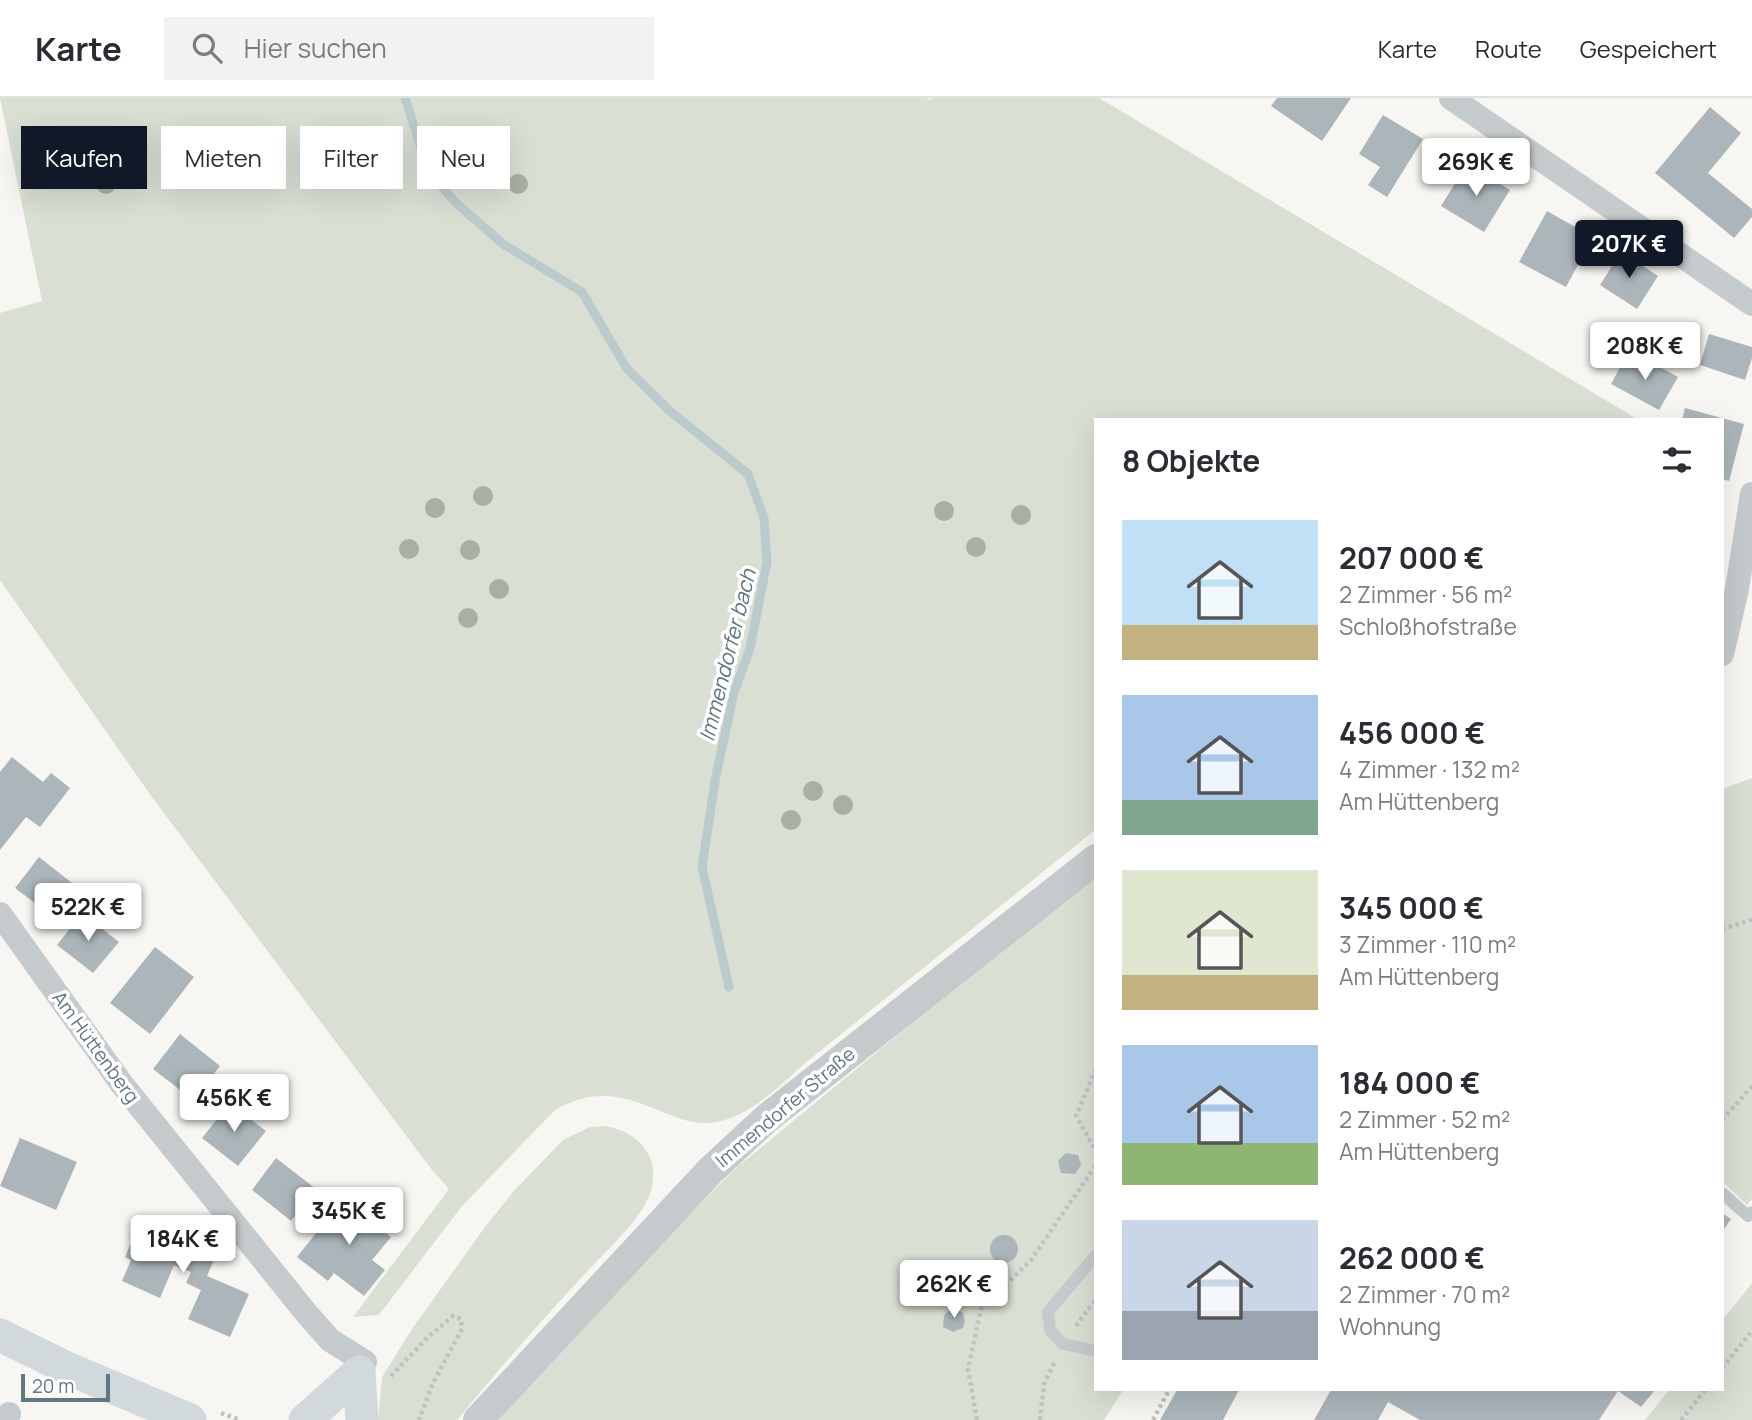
<!DOCTYPE html>
<html lang="de">
<head>
<meta charset="utf-8">
<style>
	:root { --surface:#fff; --page:#f2f2f3; --text:#2b2b33; --muted:#7c7c81; --line:#e1e1e2; --accent:#111827 }
	body { margin:0; font-family:Manrope,sans-serif; background:var(--page); color:var(--text); height:100vh; display:flex; flex-direction:column; font-size:26px; white-space:nowrap }
	* { box-sizing:border-box; margin:0 }
	p { font-size:23px; color:var(--muted) }
	.icon { flex:none; width:38px; height:38px; fill:none; stroke:currentColor; stroke-width:2; stroke-linecap:round; stroke-linejoin:round }
	.map { position:relative; flex:1; overflow:hidden }
	.side { position:absolute; left:1094px; top:320px; width:630px; height:973px; display:flex; flex-direction:column; background:var(--surface); border-radius:0px; box-shadow:0 7px 28px #0002 }
	.side>* { flex:none }
	.hud { position:absolute; left:21px; top:28px; width:665px; height:63px; display:flex; gap:14px }
	.scale { position:absolute; left:21px; bottom:18px; width:89px; box-sizing:border-box; padding-left:7px; border:4px solid #5f7780; border-top:0; font-size:19px; line-height:24px; white-space:nowrap; color:#5f7780; -webkit-text-stroke:5px #fff; paint-order:stroke }
	.price { position:absolute; translate:-50% -60px; padding:0 16px; border-radius:7px; background:#fff; color:#222; font-size:23px; line-height:46px; filter:drop-shadow(0 2px 4px #0008) }
	.price::after { content:''; position:absolute; left:50%; top:42px; width:21px; height:16px; margin-left:-10px; background:inherit; clip-path:polygon(0 0,100% 0,50% 100%) }
	.price.on { background:var(--accent); color:#fff }
	ul { padding:0; list-style:none }
	li { display:flex; align-items:center; gap:21px; height:175px; padding:0 28px }
	li span { display:grid; place-items:center; flex:none; width:196px; height:140px; border-radius:0px; color:#555 }
	li>.icon { margin-inline-start:auto }
	span .icon { width:84px; height:84px; fill:#fffc; stroke-width:1 }
	li b { font-size:30px }
	h2 { display:flex; justify-content:space-between; align-items:center; height:84px; padding:0 28px; font-size:30px }
	.pill { padding:0 24px; border-radius:0px; background:var(--surface); box-shadow:0 7px 28px #0002; font-size:24px; line-height:63px }
	.pill.on { background:var(--accent); color:#fff }
	header { display:flex; align-items:center; gap:42px; box-sizing:border-box; height:98px; padding:0 35px; background:var(--surface); border-bottom:2px solid var(--line) }
	header strong { font-size:33px }
	nav { display:flex; gap:38px; margin-inline-start:auto; font-size:24px }
	.search { width:490px; height:63px; background:var(--page); display:flex; align-items:center; gap:18px; box-sizing:border-box; padding:0 24px; border-radius:0px; color:var(--muted); font-size:26px }
	.map>svg:first-child { display:block }
</style>
</head>
<body>
<header>
<strong>Karte</strong>
<div class="search"><svg class="icon" aria-label="search" viewBox="0 0 24 24"><circle cx="10" cy="10" r="6"/><path d="M15 15l6 6"/></svg>Hier suchen</div>
<nav><a>Karte</a><a>Route</a><a>Gespeichert</a></nav>
</header>
<div class="map">
<svg width="1752" height="1322" viewBox="0 0 1752 1322">
	<rect width="100%" height="100%" fill="#f7f6f2"/>
	<g fill="#d9dfd3">
		<path d="M0,0H925L931,2L932,0H1099L1639,322H1096L1095,732L804,966C777,990 747,1022 709,1025C692,1026 674,1019 658,1012C620,996 592,991 555,1012L462,1108L379,1217L353,1219L449,1091L432,1072L154,702L0,482V215L42,203Z"/>
		<path d="M1752,680V1101L1747,1107L1722,1083V691Z"/>
		<path d="M1095,774L1096,1292H1123L1104,1322H499L596,1210L735,1071Z"/>
		<path d="M606,1028C641,1035 663,1061 649,1098C640,1123 600,1159 581,1180C538,1226 497,1274 457,1322H378L382,1279L412,1231L485,1129L513,1094L563,1042L590,1029Z"/>
		<path d="M1752,1185V1322H1645L1669,1292H1722V1223Z"/>
	</g>
	<g fill="none" stroke-linecap="round" stroke-linejoin="round">
		<path stroke="#bbcbcd" stroke-width="9" d="M405,0L429,74L455,104L503,146L582,194L627,271L671,314L748,376L764,420L767,464L750,550L734,595L716,677L702,769L729,889"/>
	</g>
	<g fill="#acb6ba">
		<path d="M1277,0H1351L1322,43L1271,8Z"/>
		<path d="M1710,9L1741,35L1708,75L1752,111V119L1734,140L1655,75Z"/>
		<path d="M1383,17L1423,41L1387,99L1368,87L1380,69L1359,56Z"/>
		<path d="M1467,66L1510,92L1484,134L1441,108Z"/>
		<path d="M1547,113L1593,139L1566,189L1519,164Z"/>
		<path d="M1621,154L1658,178L1637,211L1600,187Z"/>
		<path d="M1709,236L1752,249V260L1745,282L1700,267Z"/>
		<path d="M1645,261L1678,279L1659,312L1611,286L1624,262L1641,271Z"/>
		<path d="M1685,310L1744,326L1729,383L1722,381V322H1682Z"/>
		<path d="M12,659L43,684L51,675L70,690L40,729L26,719L0,752V674Z"/>
		<path d="M39,759L72,785L48,815L15,790Z"/>
		<path d="M82,815L119,844L93,875L57,847Z"/>
		<path d="M155,849L194,879L150,936L110,905Z"/>
		<path d="M180,936L220,968L193,1002L153,971Z"/>
		<path d="M230,1005L266,1033L238,1068L202,1040Z"/>
		<path d="M20,1040L77,1064L56,1112L0,1088Z"/>
		<path d="M1066,1055L1078,1057L1081,1067L1075,1076L1061,1075L1058,1063Z"/>
		<path d="M276,1060L316,1091L291,1123L252,1092Z"/>
		<path d="M360,1101L387,1121L380,1130L391,1139L372,1162L385,1172L364,1198L334,1175L328,1183L297,1159L339,1106L350,1114Z"/>
		<path d="M1722,1115L1731,1121L1722,1134Z"/>
		<path d="M142,1120L204,1146L202,1151L216,1157L207,1178L249,1196L230,1239L188,1221L201,1192L186,1185L191,1174L174,1167L160,1200L122,1183L131,1162L125,1159Z"/>
		<circle cx="1004" cy="1151" r="14"/>
		<path d="M953,1210L963,1215L965,1223L963,1230L953,1234L943,1229L944,1217Z"/>
		<path d="M1177,1292H1239L1223,1322H1160Z"/>
		<path d="M1331,1292H1655L1641,1309L1618,1293L1599,1322H1420L1388,1304L1378,1322H1314Z"/>
	</g>
	<g fill="none" stroke-linecap="round" stroke-linejoin="round">
		<g stroke="#bfc2c3" stroke-width="4.5" stroke-dasharray="3.5 3.5" stroke-linecap="butt">
			<path d="M1722,831L1752,822"/>
			<path d="M1096,971L1076,1018L1096,1053"/>
			<path d="M1722,1022L1752,988"/>
			<path d="M1076,1228L1096,1201"/>
			<path d="M1722,1270L1752,1233"/>
			<path d="M391,1278L427,1240L453,1218L461,1221L462,1231L433,1285L419,1322"/>
			<path d="M221,1315L240,1322"/>
			<path d="M977,1322L968,1271L981,1211L1031,1162L1096,1067"/>
			<path d="M1040,1322L1044,1286L1055,1263"/>
			<path d="M1153,1322L1169,1292"/>
			<path d="M1681,1322L1705,1292"/>
		</g>
		<g stroke="#c5cacc" stroke-width="12">
			<path d="M1722,1095L1748,1118L1752,1114"/>
			<path d="M1096,1157L1048,1214L1050,1232L1063,1246L1096,1253"/>
		</g>
		<g stroke="#c5cacc" stroke-width="24">
			<path d="M1451,0L1752,206"/>
			<path d="M1722,556L1737,491L1752,396"/>
			<path d="M0,816L121,985L307,1216L330,1242L365,1264"/>
			<path d="M7,1322L9,1316"/>
		</g>
		<path stroke="#c5cacc" stroke-width="30" d="M478,1322L710,1073L766,1021L1096,761"/>
		<g stroke="#d2d9dc" stroke-width="33">
			<path d="M0,1237L69,1271L190,1322"/>
			<path d="M359,1274L362,1322"/>
			<path d="M305,1322L359,1274"/>
		</g>
	</g>
	<g fill="#a8b1a1">
		<circle cx="376" cy="50" r="10"/>
		<circle cx="106" cy="86" r="10"/>
		<circle cx="518" cy="86" r="10"/>
		<circle cx="483" cy="398" r="10"/>
		<circle cx="435" cy="410" r="10"/>
		<circle cx="944" cy="413" r="10"/>
		<circle cx="1021" cy="417" r="10"/>
		<circle cx="976" cy="449" r="10"/>
		<circle cx="409" cy="451" r="10"/>
		<circle cx="470" cy="452" r="10"/>
		<circle cx="499" cy="491" r="10"/>
		<circle cx="468" cy="520" r="10"/>
		<circle cx="813" cy="693" r="10"/>
		<circle cx="843" cy="707" r="10"/>
		<circle cx="791" cy="722" r="10"/>
	</g>
	<g text-anchor="middle" dominant-baseline="central" stroke-width="7" stroke-linejoin="round" paint-order="stroke">
		<g font-size="19" fill="#5f7780" stroke="#fff">
			<text transform="translate(96 949) rotate(54)">Am Hüttenberg</text>
			<text transform="translate(785 1009) rotate(-40)">Immendorfer Straße</text>
		</g>
		<g font-size="21" font-style="italic" fill="#5a787c" stroke="#fff">
			<text transform="translate(727 557) rotate(-76)">Immendorfer bach</text>
		</g>
	</g>
</svg>
<div class="scale">20 m</div>
<b class="price" style="left:1476px;top:100px">269K €</b>
<b class="price on" style="left:1629px;top:182px">207K €</b>
<b class="price" style="left:1645px;top:284px">208K €</b>
<b class="price" style="left:88px;top:845px">522K €</b>
<b class="price" style="left:234px;top:1036px">456K €</b>
<b class="price" style="left:349px;top:1149px">345K €</b>
<b class="price" style="left:183px;top:1177px">184K €</b>
<b class="price" style="left:954px;top:1222px">262K €</b>
<div class="hud">
<a class="pill on">Kaufen</a>
<a class="pill">Mieten</a>
<a class="pill">Filter</a>
<a class="pill">Neu</a>
</div>
<section class="side">
<h2>8 Objekte<svg class="icon" aria-label="filters" viewBox="0 0 24 24"><path d="M4 7h16M4 17h16"/><circle cx="9" cy="7" r="2"/><circle cx="15" cy="17" r="2"/></svg></h2>
<ul>
<li><span style="background:linear-gradient(#bfe0f5 75%,#c2b280 0)"><svg class="icon" aria-label="home" viewBox="0 0 24 24"><path d="M3 11l9-7 9 7M6 9v11h12V9"/></svg></span><div><b>207 000 €</b><p>2 Zimmer · 56 m²</p><p>Schloßhofstraße</p></div></li>
<li><span style="background:linear-gradient(#a9c7e8 75%,#7fa58c 0)"><svg class="icon" aria-label="home" viewBox="0 0 24 24"><path d="M3 11l9-7 9 7M6 9v11h12V9"/></svg></span><div><b>456 000 €</b><p>4 Zimmer · 132 m²</p><p>Am Hüttenberg</p></div></li>
<li><span style="background:linear-gradient(#dfe7d0 75%,#c2b280 0)"><svg class="icon" aria-label="home" viewBox="0 0 24 24"><path d="M3 11l9-7 9 7M6 9v11h12V9"/></svg></span><div><b>345 000 €</b><p>3 Zimmer · 110 m²</p><p>Am Hüttenberg</p></div></li>
<li><span style="background:linear-gradient(#a9c7e8 70%,#8fb573 0)"><svg class="icon" aria-label="home" viewBox="0 0 24 24"><path d="M3 11l9-7 9 7M6 9v11h12V9"/></svg></span><div><b>184 000 €</b><p>2 Zimmer · 52 m²</p><p>Am Hüttenberg</p></div></li>
<li><span style="background:linear-gradient(#c9d6e8 65%,#9aa5b1 0)"><svg class="icon" aria-label="home" viewBox="0 0 24 24"><path d="M3 11l9-7 9 7M6 9v11h12V9"/></svg></span><div><b>262 000 €</b><p>2 Zimmer · 70 m²</p><p>Wohnung</p></div></li>
</ul>
</section>
</div>
</body>
</html>
